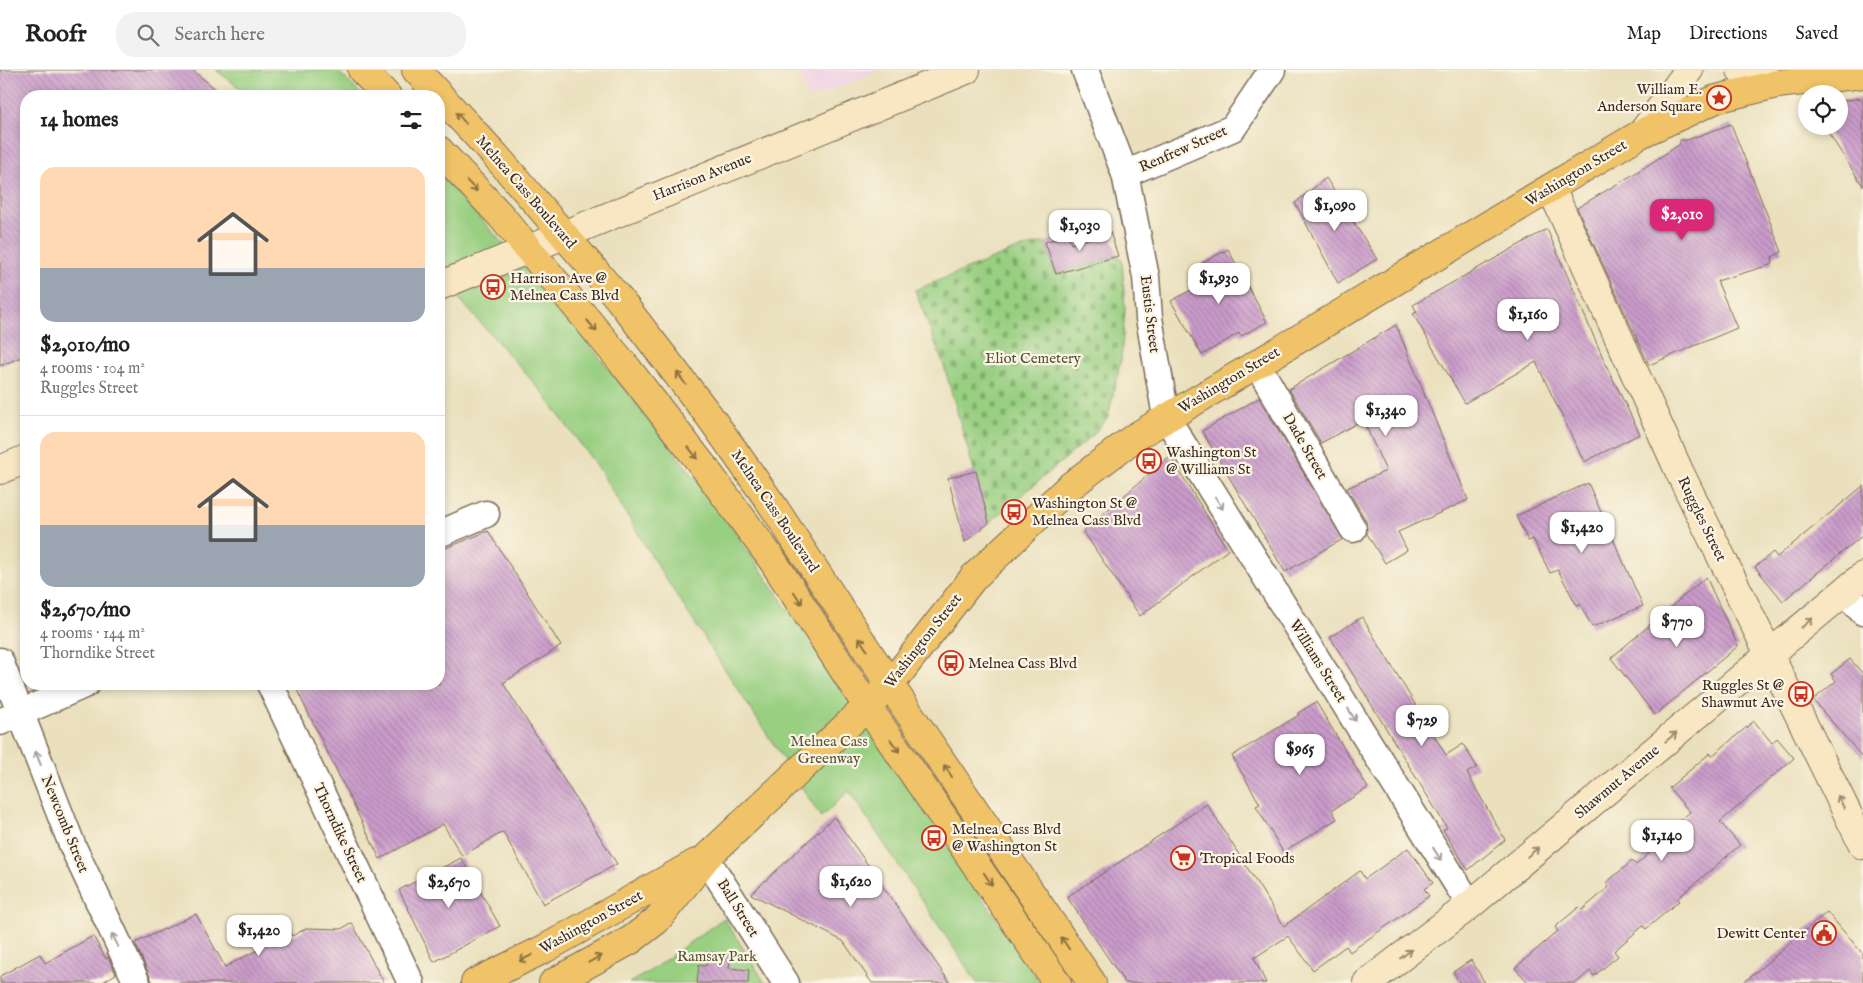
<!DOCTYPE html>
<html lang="en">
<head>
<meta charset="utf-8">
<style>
	:root { --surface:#fff; --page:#f2f2f2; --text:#202124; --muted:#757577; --line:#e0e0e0; --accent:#db2777 }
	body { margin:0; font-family:"IM FELL English",serif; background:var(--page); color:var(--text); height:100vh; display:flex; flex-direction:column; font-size:19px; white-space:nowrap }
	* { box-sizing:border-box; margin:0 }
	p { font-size:16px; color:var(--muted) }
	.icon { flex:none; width:28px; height:28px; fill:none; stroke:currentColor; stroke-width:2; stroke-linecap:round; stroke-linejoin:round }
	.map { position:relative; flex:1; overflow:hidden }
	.drawer { position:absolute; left:20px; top:20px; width:425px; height:600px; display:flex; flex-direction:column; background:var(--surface); border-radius:20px; box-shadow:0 2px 8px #0003 }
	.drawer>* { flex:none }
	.controls { position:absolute; left:1798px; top:15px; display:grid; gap:10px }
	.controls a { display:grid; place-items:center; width:50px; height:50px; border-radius:50%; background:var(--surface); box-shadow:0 2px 8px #0003; font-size:25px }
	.price { position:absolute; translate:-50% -42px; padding:0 11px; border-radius:10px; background:#fff; color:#222; font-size:16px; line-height:32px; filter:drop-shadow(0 1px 2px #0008) }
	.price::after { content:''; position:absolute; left:50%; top:30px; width:15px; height:11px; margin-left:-8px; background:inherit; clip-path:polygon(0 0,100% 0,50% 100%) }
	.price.active { background:var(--accent); color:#fff }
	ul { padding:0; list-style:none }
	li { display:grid; align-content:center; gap:10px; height:265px; padding:0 20px }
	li+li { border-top:1px solid var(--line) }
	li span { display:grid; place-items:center; height:155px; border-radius:15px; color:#555 }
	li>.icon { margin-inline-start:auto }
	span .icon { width:90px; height:90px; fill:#fffc; stroke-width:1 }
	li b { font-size:21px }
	h2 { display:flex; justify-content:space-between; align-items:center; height:60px; padding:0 20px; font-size:21px }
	header { display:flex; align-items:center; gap:30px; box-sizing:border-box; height:70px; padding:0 25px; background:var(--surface); border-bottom:1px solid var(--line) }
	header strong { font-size:24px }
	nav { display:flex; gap:28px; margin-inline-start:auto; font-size:18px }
	.search { width:350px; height:45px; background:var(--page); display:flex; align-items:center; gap:12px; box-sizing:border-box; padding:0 18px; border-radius:20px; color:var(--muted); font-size:19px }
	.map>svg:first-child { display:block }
</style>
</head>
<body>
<header>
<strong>Roofr</strong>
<div class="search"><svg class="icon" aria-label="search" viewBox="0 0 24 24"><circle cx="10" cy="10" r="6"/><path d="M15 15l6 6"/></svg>Search here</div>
<nav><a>Map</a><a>Directions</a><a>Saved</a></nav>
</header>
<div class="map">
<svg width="1863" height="913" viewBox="0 0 1863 913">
	<defs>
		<pattern id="cemetery-stones" width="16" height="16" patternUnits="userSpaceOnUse" patternTransform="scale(1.25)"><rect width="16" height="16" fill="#98cf81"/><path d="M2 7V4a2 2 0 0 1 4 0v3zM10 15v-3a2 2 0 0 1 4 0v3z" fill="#7da869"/></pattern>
		<pattern id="building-back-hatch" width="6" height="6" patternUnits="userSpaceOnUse" patternTransform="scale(1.25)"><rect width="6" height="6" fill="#ca9bcb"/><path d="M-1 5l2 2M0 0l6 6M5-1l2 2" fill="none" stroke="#a57fa4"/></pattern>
	</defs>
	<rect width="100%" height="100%" fill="#fcf5e5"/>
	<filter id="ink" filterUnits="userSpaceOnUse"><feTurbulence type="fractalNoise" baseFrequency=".02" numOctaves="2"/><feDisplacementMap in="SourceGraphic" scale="10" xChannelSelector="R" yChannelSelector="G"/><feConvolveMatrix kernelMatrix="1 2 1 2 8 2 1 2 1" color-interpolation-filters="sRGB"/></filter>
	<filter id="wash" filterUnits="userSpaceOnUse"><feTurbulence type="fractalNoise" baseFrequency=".0096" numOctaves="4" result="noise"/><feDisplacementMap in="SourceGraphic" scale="20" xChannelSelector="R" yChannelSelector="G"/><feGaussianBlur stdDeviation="1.12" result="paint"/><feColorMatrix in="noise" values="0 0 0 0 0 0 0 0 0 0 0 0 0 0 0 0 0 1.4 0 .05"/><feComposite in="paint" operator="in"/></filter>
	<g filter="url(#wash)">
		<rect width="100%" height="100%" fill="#eae0bd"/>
		<path fill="#f0d0e5" d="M798,0H881L809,29Z"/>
		<path fill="url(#cemetery-stones)" stroke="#6a7c50" d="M1045,172L1056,204L1118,186L1122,189L1125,240L1121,290L1108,347L1093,365L989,453L944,296L915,220L1012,181Z"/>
		<g fill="#98cf81" stroke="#6a7c50">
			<path d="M216,0H337L363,26H250Z"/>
			<path d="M439,103L549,224L719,438L1040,913H977L849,721L821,747L662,503L599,399L541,321L439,206Z"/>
			<path d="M724,848L765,913H629L650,901Z"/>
		</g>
		<g id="blocks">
			<g fill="url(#building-back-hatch)">
				<path d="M0,0H192L224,26H26V285L0,296Z"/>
				<path d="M1863,28V116L1824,56H1839V31Z"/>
				<path d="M1731,54L1782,182L1772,187L1773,194L1717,211L1737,258L1649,295L1577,138L1642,99L1680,74V70H1687Z"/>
				<path d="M1326,108L1377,189L1338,213L1295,133Z"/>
				<path d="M1547,159L1607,297L1640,364L1584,392L1536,292L1465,333L1413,244L1417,242L1413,235Z"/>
				<path d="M1110,162L1118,186L1056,204L1045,172L1068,165L1071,174Z"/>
				<path d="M1228,179L1267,252L1241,266L1239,263L1202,285L1171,231L1211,209L1202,193Z"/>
				<path d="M1396,255L1468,430L1398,462L1407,480L1385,493L1367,464L1366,451L1347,418L1386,401L1363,350L1321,373L1289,319Z"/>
				<path d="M1259,328L1343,469L1285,502L1202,361Z"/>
				<path d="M1170,386L1228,480L1140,546L1083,461Z"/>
				<path d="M976,401L989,453L965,472L948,408Z"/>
				<path d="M1588,413L1643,536L1592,557L1580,534L1577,536L1558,500L1550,503L1533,469L1528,471L1516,446Z"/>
				<path d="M1863,416V465L1783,531L1755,497L1773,482L1777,487Z"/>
				<path d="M488,461L561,576L503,613L617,794L543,834L503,762L462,786L443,754L380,789L294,614H439V481Z"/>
				<path d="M1706,507L1738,576L1655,645L1611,588Z"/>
				<path d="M1362,547L1446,685L1463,674L1477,697L1467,703L1505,770L1468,800L1443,760L1447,758L1330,567Z"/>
				<path d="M1850,589L1863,604V688L1813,630L1836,611L1831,604Z"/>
				<path d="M1316,632L1368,718L1332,740L1337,749L1283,782L1256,736L1260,734L1232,686L1299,645L1298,643Z"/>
				<path d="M1754,651L1772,673L1777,668L1794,688L1720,752L1740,775L1677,829L1679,831L1646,859L1643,856L1614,881L1618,886L1594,906L1590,901L1576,913H1529L1515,898L1558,861L1555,857L1579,837L1582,840L1609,817L1606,813L1632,791L1636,795L1667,768L1664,764L1690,742L1669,718L1710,683L1712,686Z"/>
				<path d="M1207,734L1284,856L1360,801L1365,809L1408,778L1433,813L1424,819L1429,826L1350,882L1346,876L1313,900L1288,866L1254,888L1266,913H1125L1067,827Z"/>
				<path d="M834,747L887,822L950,913H872L843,871L751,824Z"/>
				<path d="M461,788L500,856L434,892L399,820Z"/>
				<path d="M1827,842L1863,884V913H1743Z"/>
				<path d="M196,844L225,897L259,879L252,866L268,857L272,864L287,856L292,866L307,858L341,859L352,853L384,913H153L135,873Z"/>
				<path d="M93,866L106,889L108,887L116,904L101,913H0V906L40,884L45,893Z"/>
				<path d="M707,882L731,885L729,898L749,900L748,913H697L699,895L706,896Z"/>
				<path d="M1471,890L1485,913H1460L1453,902Z"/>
			</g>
		</g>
	</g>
	<g filter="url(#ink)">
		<use href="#blocks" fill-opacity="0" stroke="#786a56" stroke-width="1"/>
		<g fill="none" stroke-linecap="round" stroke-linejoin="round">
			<defs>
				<g id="street">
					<path d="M1085,0L1125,104L1146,207L1149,248L1166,347L1470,835"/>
					<path d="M1125,104L1233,58L1272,0"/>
					<path d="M1257,294L1353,459"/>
					<path d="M439,464L486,444"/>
					<path d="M1845,522L1863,542"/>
					<path d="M0,591L73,777L137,913"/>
					<path d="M270,614L411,913"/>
					<path d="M0,652L86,614"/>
					<path d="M706,788L786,913"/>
				</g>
				<g id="secondary">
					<path d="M1741,0L1777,14"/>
					<path d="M1642,63L1689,0"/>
					<path d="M1551,118L1680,403L1863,775"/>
					<path d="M439,216L966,0"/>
					<path d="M0,400L26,389"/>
					<path d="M1367,913L1470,835L1863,506"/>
				</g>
				<g id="primary">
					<path d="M362,0L387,26"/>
					<path d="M416,0L496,86L619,229L710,347L773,436L890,615L1092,913"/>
					<path d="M439,80L501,146L627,298L704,397L771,488L867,636L1057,913"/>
					<path d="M475,913L546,878L696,793"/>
					<path d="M553,913L631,870L657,850L706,788L890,615L974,507L1068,418L1135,367L1642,63L1716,29L1777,14L1863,4"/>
				</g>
			</defs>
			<use href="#street" stroke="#786a56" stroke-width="29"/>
			<use href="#secondary" stroke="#786a56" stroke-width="30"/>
			<use href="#primary" stroke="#786a56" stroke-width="30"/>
			<use href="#street" stroke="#fff" stroke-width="26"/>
			<use href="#secondary" stroke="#f9e7c3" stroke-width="28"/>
			<use href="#primary" stroke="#f0c369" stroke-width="28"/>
		</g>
		<defs><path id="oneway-shaft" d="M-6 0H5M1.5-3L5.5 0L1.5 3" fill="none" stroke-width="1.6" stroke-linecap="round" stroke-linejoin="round" transform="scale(1.25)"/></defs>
		<g stroke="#8c6f40">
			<use href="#oneway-shaft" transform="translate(461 48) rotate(-132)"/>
			<use href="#oneway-shaft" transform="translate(472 116) rotate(46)"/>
			<use href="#oneway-shaft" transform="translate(592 256) rotate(50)"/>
			<use href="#oneway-shaft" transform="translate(681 308) rotate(-127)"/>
			<use href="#oneway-shaft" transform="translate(693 383) rotate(52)"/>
			<use href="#oneway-shaft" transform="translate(798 528) rotate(57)"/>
			<use href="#oneway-shaft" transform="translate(863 574) rotate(-123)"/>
			<use href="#oneway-shaft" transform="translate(895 676) rotate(55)"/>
			<use href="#oneway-shaft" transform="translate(948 701) rotate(-124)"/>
			<use href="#oneway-shaft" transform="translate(988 809) rotate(56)"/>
			<use href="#oneway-shaft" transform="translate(1065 873) rotate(-124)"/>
			<use href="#oneway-shaft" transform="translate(526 888) rotate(154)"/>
			<use href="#oneway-shaft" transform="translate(595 889) rotate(-29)"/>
		</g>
		<g stroke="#a79f9a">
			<use href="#oneway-shaft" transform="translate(1219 433) rotate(58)"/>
			<use href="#oneway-shaft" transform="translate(1352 645) rotate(58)"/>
			<use href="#oneway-shaft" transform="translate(38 688) rotate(-112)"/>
			<use href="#oneway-shaft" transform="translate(1437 784) rotate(58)"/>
			<use href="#oneway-shaft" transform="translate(115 870) rotate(-115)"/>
		</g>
		<g stroke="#9a8870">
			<use href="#oneway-shaft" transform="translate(1807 553) rotate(-40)"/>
			<use href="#oneway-shaft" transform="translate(1671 667) rotate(-40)"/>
			<use href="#oneway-shaft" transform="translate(1841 732) rotate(-116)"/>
			<use href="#oneway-shaft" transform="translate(1533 782) rotate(-40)"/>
			<use href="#oneway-shaft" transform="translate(1406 884) rotate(-37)"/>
		</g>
	</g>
	<defs>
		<symbol id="sight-ring" viewBox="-11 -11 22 22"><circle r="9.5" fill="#fcf5e5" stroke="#c8321e" stroke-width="1.5"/><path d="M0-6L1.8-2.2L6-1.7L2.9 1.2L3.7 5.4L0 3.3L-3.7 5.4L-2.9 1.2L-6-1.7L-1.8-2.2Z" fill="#c8321e"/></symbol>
		<symbol id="bus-ring" viewBox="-11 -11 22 22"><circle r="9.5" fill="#fcf5e5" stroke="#c8321e" stroke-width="1.5"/><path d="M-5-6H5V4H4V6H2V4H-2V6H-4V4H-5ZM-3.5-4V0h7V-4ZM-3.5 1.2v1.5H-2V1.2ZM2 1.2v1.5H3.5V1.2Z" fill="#c8321e"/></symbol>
		<symbol id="supermarket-ring" viewBox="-11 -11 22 22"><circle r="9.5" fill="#fcf5e5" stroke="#c8321e" stroke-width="1.5"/><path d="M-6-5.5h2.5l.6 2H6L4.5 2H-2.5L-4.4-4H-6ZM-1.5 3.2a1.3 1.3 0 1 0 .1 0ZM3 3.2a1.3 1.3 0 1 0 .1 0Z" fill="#c8321e"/></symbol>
		<symbol id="civic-ring" viewBox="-11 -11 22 22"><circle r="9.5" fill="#fcf5e5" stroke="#c8321e" stroke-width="1.5"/><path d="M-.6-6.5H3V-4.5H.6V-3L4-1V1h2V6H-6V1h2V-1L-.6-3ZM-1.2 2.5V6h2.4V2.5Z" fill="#c8321e"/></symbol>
	</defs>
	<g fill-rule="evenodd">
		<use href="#sight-ring" x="1705" y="14" width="28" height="28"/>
		<use href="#bus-ring" x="479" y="203" width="28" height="28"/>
		<use href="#bus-ring" x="1135" y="377" width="28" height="28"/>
		<use href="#bus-ring" x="1000" y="428" width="28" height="28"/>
		<use href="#bus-ring" x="937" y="579" width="28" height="28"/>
		<use href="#bus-ring" x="1787" y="610" width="28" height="28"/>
		<use href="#bus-ring" x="920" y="754" width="28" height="28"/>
		<use href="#supermarket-ring" x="1169" y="774" width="28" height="28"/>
		<use href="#civic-ring" x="1810" y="849" width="28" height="28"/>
	</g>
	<g text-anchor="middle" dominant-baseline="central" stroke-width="4.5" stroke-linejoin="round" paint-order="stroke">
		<g font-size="15" fill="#3b2a1e" stroke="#fcf5e5" text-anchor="start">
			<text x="1702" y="19" text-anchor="end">William E.<tspan x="1702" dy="17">Anderson Square</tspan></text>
			<text x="510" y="208">Harrison Ave @<tspan x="510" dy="17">Melnea Cass Blvd</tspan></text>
			<text x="1166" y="382">Washington St<tspan x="1166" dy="17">@ Williams St</tspan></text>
			<text x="1032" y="433">Washington St @<tspan x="1032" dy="17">Melnea Cass Blvd</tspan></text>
			<text x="968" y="593">Melnea Cass Blvd</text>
			<text x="1784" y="615" text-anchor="end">Ruggles St @<tspan x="1784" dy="17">Shawmut Ave</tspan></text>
			<text x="952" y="759">Melnea Cass Blvd<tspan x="952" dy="17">@ Washington St</tspan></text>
			<text x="1200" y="788">Tropical Foods</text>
			<text x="1806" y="863" text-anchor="end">Dewitt Center</text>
		</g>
		<g font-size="15" fill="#3b2a1e" stroke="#fcf5e5">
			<text transform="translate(1183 79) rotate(-24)">Renfrew Street</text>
			<text transform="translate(1576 103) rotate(-31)">Washington Street</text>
			<text transform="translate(702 107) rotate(-22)">Harrison Avenue</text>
			<text transform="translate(526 122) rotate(49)">Melnea Cass Boulevard</text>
			<text transform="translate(1150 244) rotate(83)">Eustis Street</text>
			<text transform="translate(1229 310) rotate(-31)">Washington Street</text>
			<text transform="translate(1305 376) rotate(60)">Dade Street</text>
			<text transform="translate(775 441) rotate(56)">Melnea Cass Boulevard</text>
			<text transform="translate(1702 449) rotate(64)">Ruggles Street</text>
			<text transform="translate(923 571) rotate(-52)">Washington Street</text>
			<text transform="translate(1318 591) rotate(58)">Williams Street</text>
			<text transform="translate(1617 712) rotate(-40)">Shawmut Avenue</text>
			<text transform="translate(65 754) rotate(68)">Newcomb Street</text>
			<text transform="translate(340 763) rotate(65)">Thorndike Street</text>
			<text transform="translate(738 838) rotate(58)">Ball Street</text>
			<text transform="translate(591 852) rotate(-29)">Washington Street</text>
		</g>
		<g font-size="15" fill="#525337" stroke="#fcf5e5">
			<text x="1033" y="288">Eliot Cemetery</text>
			<text x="829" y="671">Melnea Cass<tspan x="829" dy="17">Greenway</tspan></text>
			<text x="717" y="886">Ramsay Park</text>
		</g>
	</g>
</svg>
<div class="controls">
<a><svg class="icon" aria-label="locate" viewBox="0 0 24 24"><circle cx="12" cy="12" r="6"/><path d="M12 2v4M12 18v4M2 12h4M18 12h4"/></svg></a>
</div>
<b class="price" style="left:1335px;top:162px">$1,090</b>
<b class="price active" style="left:1682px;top:171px">$2,010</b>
<b class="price" style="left:1080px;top:182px">$1,030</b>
<b class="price" style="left:1219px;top:235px">$1,930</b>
<b class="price" style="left:1528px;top:271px">$1,160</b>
<b class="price" style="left:1386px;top:367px">$1,340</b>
<b class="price" style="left:1582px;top:484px">$1,420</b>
<b class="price" style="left:1677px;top:578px">$770</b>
<b class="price" style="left:1422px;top:677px">$729</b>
<b class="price" style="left:1300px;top:706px">$965</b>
<b class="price" style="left:1662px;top:792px">$1,140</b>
<b class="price" style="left:851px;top:838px">$1,620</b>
<b class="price" style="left:449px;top:839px">$2,670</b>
<b class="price" style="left:259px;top:887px">$1,420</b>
<section class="drawer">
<h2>14 homes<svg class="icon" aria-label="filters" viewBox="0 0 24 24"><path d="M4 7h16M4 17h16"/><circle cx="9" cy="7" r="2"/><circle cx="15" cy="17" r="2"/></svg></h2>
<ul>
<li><span style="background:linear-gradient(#ffd9b3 65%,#9aa5b1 0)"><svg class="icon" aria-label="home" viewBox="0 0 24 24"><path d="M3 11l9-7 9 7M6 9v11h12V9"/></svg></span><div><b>$2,010/mo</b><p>4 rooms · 104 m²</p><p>Ruggles Street</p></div></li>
<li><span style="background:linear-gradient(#ffd9b3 60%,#9aa5b1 0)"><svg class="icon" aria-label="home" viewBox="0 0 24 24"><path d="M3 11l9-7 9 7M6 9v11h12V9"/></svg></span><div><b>$2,670/mo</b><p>4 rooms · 144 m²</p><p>Thorndike Street</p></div></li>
</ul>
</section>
</div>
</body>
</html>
